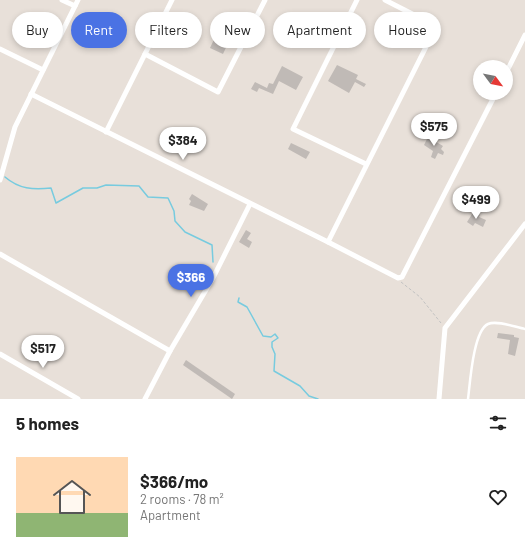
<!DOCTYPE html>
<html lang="en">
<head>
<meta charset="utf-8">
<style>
	:root { --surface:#fff; --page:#f2f2f2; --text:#222; --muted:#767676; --line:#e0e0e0; --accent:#4a72e4 }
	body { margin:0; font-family:Barlow,sans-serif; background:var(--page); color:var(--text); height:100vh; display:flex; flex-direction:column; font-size:15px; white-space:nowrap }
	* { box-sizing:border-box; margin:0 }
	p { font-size:13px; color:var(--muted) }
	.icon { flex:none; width:22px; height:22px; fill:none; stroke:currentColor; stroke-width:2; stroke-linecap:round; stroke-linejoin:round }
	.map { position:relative; height:399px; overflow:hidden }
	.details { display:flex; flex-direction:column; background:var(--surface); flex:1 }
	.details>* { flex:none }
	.top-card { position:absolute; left:12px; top:12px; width:501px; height:36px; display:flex; gap:8px }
	.needle { width:26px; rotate:122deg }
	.buttons { position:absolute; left:473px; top:60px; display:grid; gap:8px }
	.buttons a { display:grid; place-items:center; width:40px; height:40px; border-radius:50%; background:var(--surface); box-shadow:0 2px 6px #0003; font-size:20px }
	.price { position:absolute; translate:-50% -34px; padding:0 9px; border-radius:14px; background:#fff; color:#222; font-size:13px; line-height:26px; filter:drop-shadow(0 1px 2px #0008) }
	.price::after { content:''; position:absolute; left:50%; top:24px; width:12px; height:9px; margin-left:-6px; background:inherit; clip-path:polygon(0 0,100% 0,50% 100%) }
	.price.on { background:var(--accent); color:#fff }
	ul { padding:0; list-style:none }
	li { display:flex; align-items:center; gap:12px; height:100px; padding:0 16px }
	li+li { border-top:1px solid var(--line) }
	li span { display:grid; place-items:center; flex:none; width:112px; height:80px; border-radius:0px; color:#555 }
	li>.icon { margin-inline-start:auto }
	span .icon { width:48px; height:48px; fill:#fffc; stroke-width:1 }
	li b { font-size:17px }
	h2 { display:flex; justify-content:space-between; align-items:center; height:48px; padding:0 16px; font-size:17px }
	.tag { padding:0 14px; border-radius:18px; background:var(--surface); box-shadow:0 2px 6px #0003; font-size:14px; line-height:36px }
	.tag.on { background:var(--accent); color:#fff }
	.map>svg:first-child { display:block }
</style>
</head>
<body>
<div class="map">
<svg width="525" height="399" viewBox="0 0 525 399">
	<rect width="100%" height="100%" fill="#e8e0d9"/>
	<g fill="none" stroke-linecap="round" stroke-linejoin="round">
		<g stroke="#77cbdf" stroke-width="1.5">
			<path d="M5,177C19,189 33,190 51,188L56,203L83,188H97L106,185L139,186L148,197L168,198L174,211L175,221L185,232L212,245L213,262"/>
			<path d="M239,298L238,302L247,307L263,336L271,337L275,334L278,338L272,342V347L275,354L274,371L300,386L309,396L318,399"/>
		</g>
	</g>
	<g fill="#c0bab6">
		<path d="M217,33L230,39L223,54L210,48Z"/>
		<path d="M337,65L358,75L356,79L366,84L364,87L355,82L349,93L328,81Z"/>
		<path d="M282,66L303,77L296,90L279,81L273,94L259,88L257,92L251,89L255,82L267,88L269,83L273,84Z"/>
		<path d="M428,137L443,146L441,149L444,152L443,155L438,153L435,159L431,157L433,151L424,145Z"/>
		<path d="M291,143L310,152L306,159L288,149Z"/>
		<path d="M192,194L208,204L204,211L189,205L191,201L189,199Z"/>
		<path d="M474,211L480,215L479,217L486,220L483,227L475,223L473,226L467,222Z"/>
		<path d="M246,230L251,233L247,239L252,242L249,248L239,242Z"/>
		<path d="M498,333L514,335V337L519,338L515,356L508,354L510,340L497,338Z"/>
		<path d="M186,360L235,394L232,399L183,365Z"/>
	</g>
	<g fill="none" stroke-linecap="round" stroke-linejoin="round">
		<path stroke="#c2c2c2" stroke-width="1" stroke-dasharray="3 2" stroke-linecap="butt" d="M401,282L420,297L441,323"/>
		<path stroke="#fff" stroke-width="2.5" d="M468,399C470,384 473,331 488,324C497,320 515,327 525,329"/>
		<g stroke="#fff" stroke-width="5">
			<path d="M62,0L75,6"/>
			<path d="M357,0L293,129L366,164"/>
			<path d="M385,0L430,23L434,31L328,242L398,278L402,277L496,93"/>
			<path d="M0,49L43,70"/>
			<path d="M145,54L218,92L265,0"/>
			<path d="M506,73L525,35"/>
			<path d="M31,94L328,242"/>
			<path d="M106,132L172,0"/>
			<path d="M0,180L15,127L78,0"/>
			<path d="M0,254L170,351"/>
			<path d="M0,354L78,399"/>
			<path d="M145,399L170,351L213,278L250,204"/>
			<path d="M439,399L445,328L525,224"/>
		</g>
	</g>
</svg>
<div class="buttons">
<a><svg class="needle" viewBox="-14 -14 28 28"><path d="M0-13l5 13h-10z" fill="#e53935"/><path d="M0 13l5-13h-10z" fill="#767676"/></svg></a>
</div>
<b class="price" style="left:434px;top:147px">$575</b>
<b class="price" style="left:183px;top:161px">$384</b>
<b class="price" style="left:476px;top:220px">$499</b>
<b class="price on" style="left:191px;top:298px">$366</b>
<b class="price" style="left:43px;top:369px">$517</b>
<div class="top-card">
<a class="tag">Buy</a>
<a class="tag on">Rent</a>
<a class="tag">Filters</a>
<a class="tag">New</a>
<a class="tag">Apartment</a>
<a class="tag">House</a>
</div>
</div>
<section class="details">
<h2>5 homes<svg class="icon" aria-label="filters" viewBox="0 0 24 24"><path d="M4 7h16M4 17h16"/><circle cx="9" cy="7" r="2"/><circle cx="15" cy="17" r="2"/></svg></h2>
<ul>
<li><span style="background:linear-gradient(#ffd9b3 70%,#8fb573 0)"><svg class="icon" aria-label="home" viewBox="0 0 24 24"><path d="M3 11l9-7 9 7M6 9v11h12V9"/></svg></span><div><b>$366/mo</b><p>2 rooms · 78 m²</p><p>Apartment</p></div><svg class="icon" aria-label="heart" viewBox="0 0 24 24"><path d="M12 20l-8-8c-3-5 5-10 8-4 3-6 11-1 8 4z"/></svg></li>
</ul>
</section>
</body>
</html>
